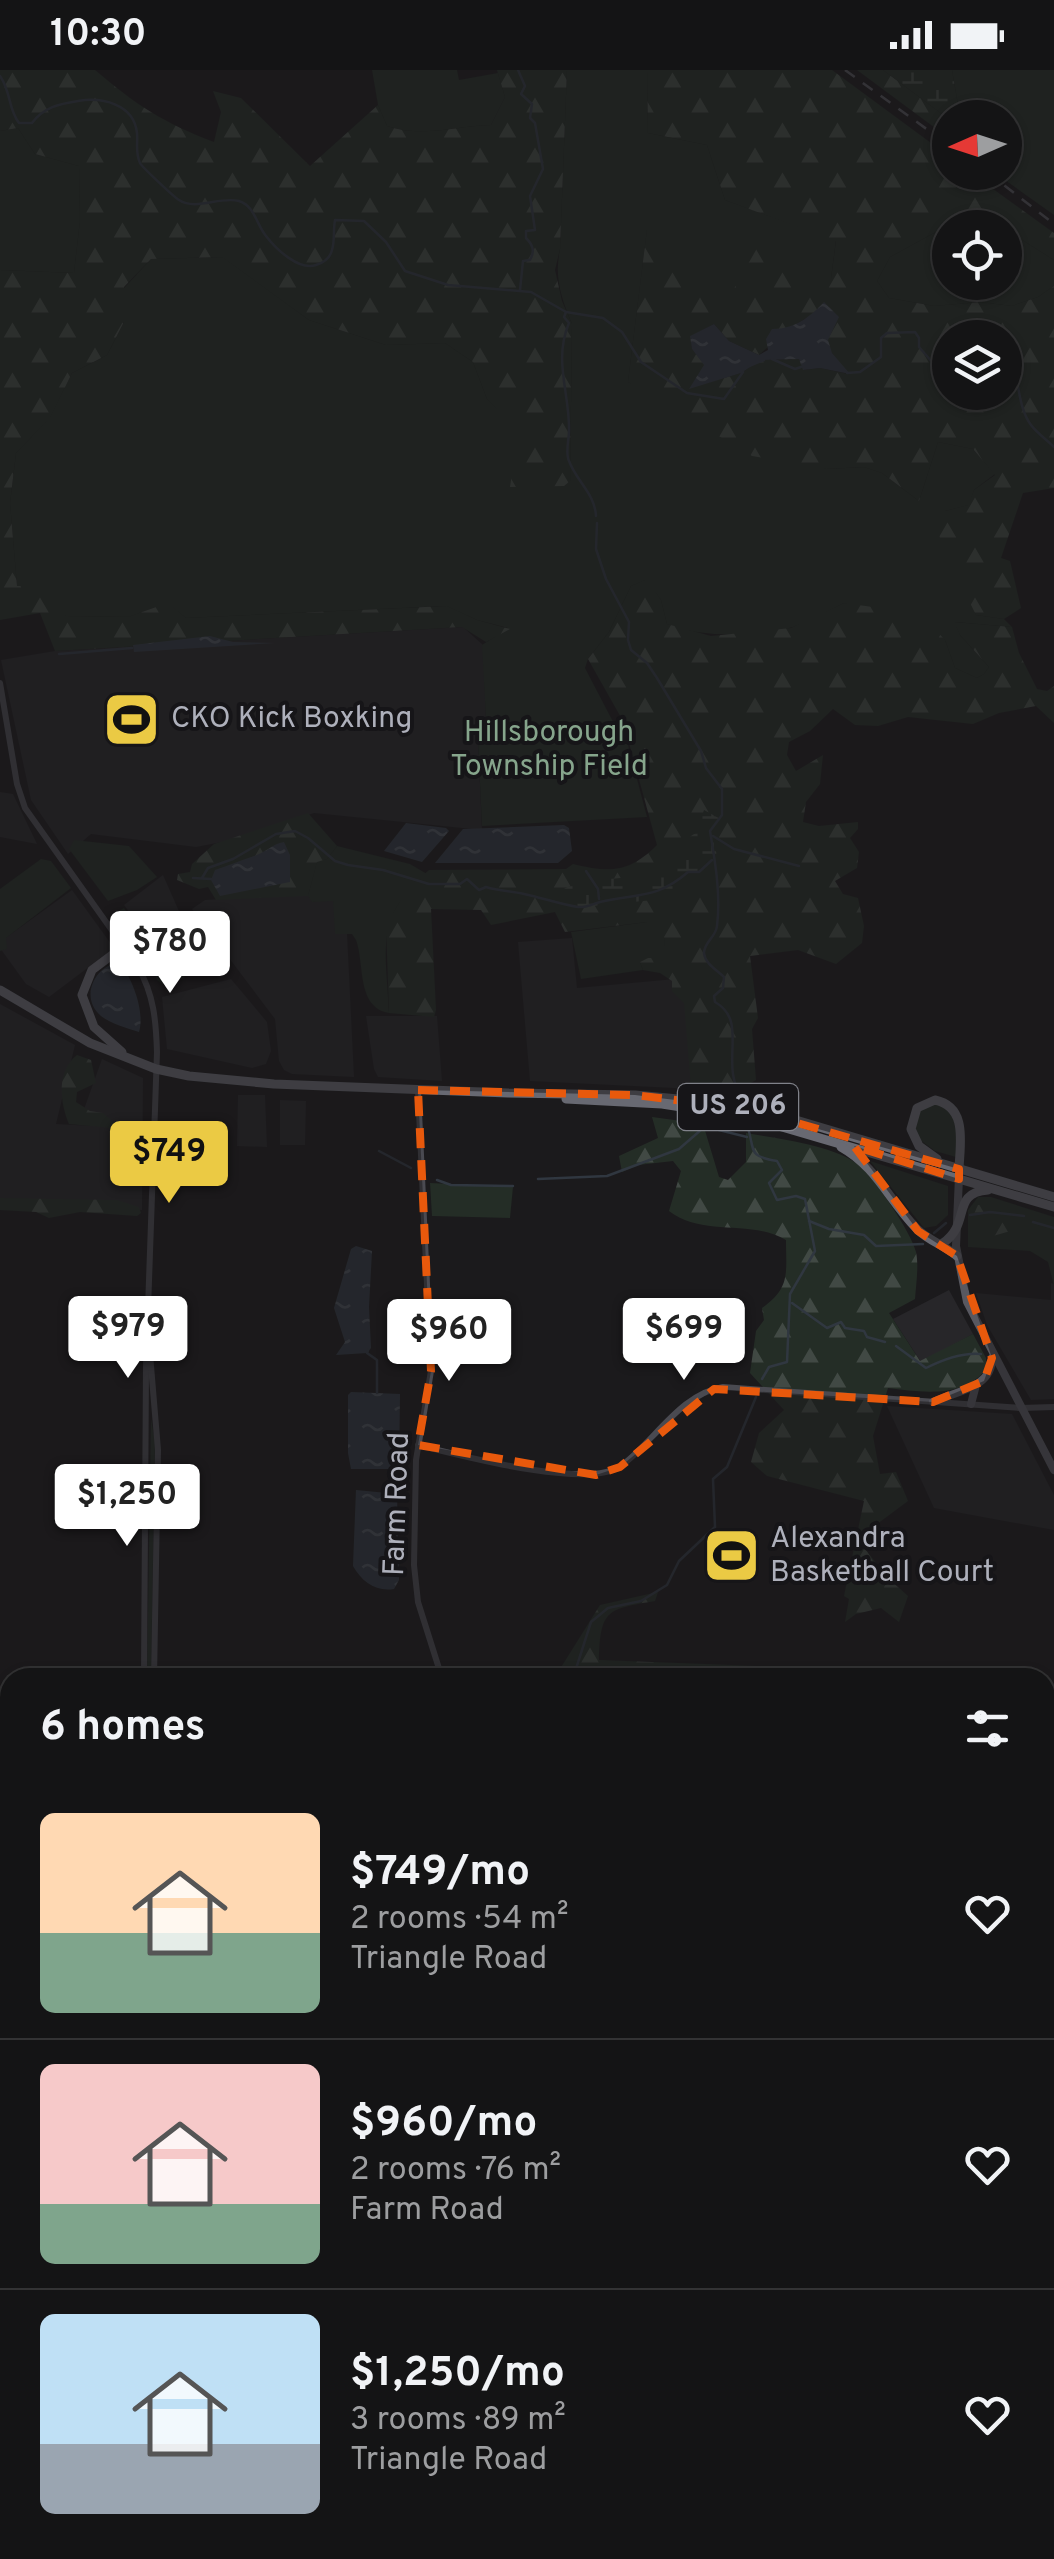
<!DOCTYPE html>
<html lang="en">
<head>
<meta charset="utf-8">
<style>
	:root { --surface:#141415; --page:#1d1d1e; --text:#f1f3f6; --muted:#9d9ea0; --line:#333334; --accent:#ebca44 }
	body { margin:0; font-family:Overpass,sans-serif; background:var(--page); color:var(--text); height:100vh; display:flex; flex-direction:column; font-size:38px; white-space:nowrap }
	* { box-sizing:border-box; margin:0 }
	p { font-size:32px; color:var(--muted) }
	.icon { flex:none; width:55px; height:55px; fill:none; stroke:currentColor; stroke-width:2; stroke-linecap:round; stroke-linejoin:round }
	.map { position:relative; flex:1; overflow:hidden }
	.panel { position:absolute; left:0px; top:1598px; width:1055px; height:892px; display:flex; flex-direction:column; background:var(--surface); border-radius:30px 30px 0 0; box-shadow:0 2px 8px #0004,0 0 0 2px var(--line) }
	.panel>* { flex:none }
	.needle { width:65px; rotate:267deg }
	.controls { position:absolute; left:932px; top:30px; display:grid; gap:20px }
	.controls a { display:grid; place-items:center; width:90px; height:90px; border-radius:50%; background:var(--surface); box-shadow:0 2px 8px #0004,0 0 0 2px var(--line); font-size:50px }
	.price { position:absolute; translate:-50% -85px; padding:0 22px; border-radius:10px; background:#fff; color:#222; font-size:32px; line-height:65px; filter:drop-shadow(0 2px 5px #0008) }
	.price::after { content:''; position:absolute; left:50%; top:60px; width:30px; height:22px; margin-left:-15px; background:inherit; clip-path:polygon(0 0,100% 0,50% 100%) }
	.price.on { background:var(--accent); color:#111 }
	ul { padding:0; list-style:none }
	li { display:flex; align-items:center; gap:30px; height:250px; padding:0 40px }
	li+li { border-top:2px solid var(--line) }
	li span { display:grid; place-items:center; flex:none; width:280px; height:200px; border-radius:15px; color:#555 }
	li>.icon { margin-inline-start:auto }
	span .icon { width:120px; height:120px; fill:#fffc; stroke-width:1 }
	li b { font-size:42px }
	h2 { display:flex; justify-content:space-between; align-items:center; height:120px; padding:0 40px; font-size:42px }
	.status { display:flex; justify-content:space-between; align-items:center; height:70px; padding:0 50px; background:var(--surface); direction:ltr }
	.status svg { height:28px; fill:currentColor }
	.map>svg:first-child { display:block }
</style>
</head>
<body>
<div class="status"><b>10:30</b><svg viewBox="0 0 49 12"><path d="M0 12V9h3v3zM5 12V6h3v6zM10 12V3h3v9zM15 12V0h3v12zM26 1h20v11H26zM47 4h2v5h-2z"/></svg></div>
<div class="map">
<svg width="1054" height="2489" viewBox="0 0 1054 2489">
	<defs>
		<pattern id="forest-firs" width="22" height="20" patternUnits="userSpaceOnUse" patternTransform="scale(2.5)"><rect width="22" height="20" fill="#242d26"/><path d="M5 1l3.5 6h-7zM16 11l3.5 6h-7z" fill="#414944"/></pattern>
		<pattern id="wetland-marsh" width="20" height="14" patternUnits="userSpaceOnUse" patternTransform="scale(2.5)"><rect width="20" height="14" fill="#242d26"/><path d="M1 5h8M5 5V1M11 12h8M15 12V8" fill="none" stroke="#414944"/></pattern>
		<pattern id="water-ripples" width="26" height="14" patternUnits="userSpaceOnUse" patternTransform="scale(2.5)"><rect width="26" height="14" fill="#303740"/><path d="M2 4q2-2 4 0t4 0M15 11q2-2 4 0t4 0" fill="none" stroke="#4b515a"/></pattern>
	</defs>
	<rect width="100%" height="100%" fill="#1b1a1c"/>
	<g fill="#272629">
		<path d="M463,557L483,575L486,649L478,669L482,760L314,743L238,769L196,777L91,764L68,784L31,730L1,590L55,581Z"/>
		<path d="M0,722L13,724L37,774L0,767Z"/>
		<path d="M163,805L182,848L151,872L124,835Z"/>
		<path d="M72,820L114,878L49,927L26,914L0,878V872Z"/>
		<path d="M345,822L354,1007L292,1004L284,1000L279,991L275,949L192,839L205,830Z"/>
		<path d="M572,868L577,918L686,908L695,1019L530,1011L518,872Z"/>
		<path d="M231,909L267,952L271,981L266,994L252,998L167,979L162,927Z"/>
		<path d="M0,934L75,975L56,1054L114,1057L83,1042L102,989L143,1008L142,1140L0,1133Z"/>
		<path d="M366,946H437L442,1011L378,1007L374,999Z"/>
		<path d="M238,1025H265L267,1077L237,1076Z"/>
		<path d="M280,1030L306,1031L305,1075H280Z"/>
		<path d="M1051,1213L1054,1214V1329L1031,1330L987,1255L976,1223L1051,1230Z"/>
		<path d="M949,1220L973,1264L921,1292L893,1249Z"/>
		<path d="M887,1336L1012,1344L1054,1425V1460L934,1438Z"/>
	</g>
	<g fill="#242d26">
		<path d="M372,0H457L459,10L498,3L505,27L491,55C455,56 422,68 387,56L378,35Z"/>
		<path d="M567,0H647L648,63L707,75L725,130L836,170L831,209L727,232L647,160L628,312L826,399L864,397L882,403L919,431L938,372L973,379L995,404L974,420L969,435L945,441L976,545L1004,549L1012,557L955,552L960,565L989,597L984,604L977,608L955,598L945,570L844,533C828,541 811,551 793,557C761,567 698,568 667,554L661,530L646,510L631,516L609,562L588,589L585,598L621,667H626L647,747L482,756L478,669L486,649L482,575L508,558L477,550L446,536L186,548L172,537H156L129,547L66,546L17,516L10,433L16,383L50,347L72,303L107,285L124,252V218L151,189L223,187L309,250L386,275L445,273L473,292L487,329L570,411L572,254C561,228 554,207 560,179Z"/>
		<path d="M952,0H1054V145L995,103L1005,102V48L960,47Z"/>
		<path d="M18,58L35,84L79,96L80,151L74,203L0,200V61Z"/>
		<path d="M997,154L1003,157L950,158V212H1005V159L1054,190V216L1038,227L1012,236L980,232L934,236L889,228L877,211L890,187L943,158Z"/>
		<path d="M74,770L129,776L157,807L137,820L108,831L69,779Z"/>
		<path d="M337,776L410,794L427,804C373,847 387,881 389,943C356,937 365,894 356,870L352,864H335L333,831L312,832L308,826L317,791L327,789Z"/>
		<path d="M41,789L51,791L71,818L6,868L7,879L0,881V819Z"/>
		<path d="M124,838C133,852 142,865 160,866L179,851L196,870L184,908L163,914L157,910L147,885L115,843Z"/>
		<path d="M647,852L664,866L666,888H649L640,892L643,900L581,909L571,862Z"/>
		<path d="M934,1033L946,1036L959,1060L956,1087L935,1081L916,1067L913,1050L926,1034Z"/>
		<path d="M870,1091L948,1116V1145L936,1156L924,1158Z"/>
		<path d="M430,1113L513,1117L510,1148L432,1146Z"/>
		<path d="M978,1127H991L1054,1147V1216L1048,1192L1030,1181L968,1177V1140Z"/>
		<path d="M151,1349L155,1371L151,1607L147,1608Z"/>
		<path d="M0,2305L10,2307V2480H274L283,2489H0Z"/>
	</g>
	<g fill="url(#forest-firs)" fill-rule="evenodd">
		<path d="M0,0H95C136,35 164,53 214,72L221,42L213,21L241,28L310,96L378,35L387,56C422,68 455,56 491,55L505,27L497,0H567L560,179L555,200L562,231L572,254L570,411L564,416L510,417L518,362L487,329L473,292L445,273L386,275L309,250L222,187L151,189L124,217V252L107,285L72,303L50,348L16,383L10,433L17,516H48L66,546L128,547L156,537L172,536L186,548L447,536L477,550L510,559L486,572L462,557L55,581L40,543L0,550V200L74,203L80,151L79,96L35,84L18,58L0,61Z"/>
		<path d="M647,0H832L950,87V102L971,103L1054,163V190L997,154L943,158L890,187L877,211L889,228L934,236L980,232L1012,236L1038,227L1054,216V418L1023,423L1001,488L1010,491L1021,538L1004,549L976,545L943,478L935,452L945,441L968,435L974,420L995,405L973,379L938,372L919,431L882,403L864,397L826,399L752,386L628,312L647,159L727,231L760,173L831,209L836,171L725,130L707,75L648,63ZM813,244L832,283L848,304L820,298L804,300L799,289L761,290L741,303L690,318L705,295L692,279L691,266L714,254L729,271L759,285L788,259ZM950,268H1005V322H950Z"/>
		<path d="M857,0H883L950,50V69Z"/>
		<path d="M647,509L661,530L667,554L711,566L791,558L844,533L887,539L896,551L925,549L945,570L955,598L977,608L984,604L989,597L960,565L954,552L1012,557L1019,583L1037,619L1047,621L1054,616V653L1036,636L999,643L973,654L908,647L878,656L855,655L833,639L810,661L789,672L787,685L796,701L823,685L820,714L806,732L803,752L819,756L858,752V759L850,768L859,782L857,798L835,811L843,824L858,828L864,856L862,873L836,894L798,880L750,886L758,948L752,959L756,1010L739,1020L691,1018L684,933L672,921V911L660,903L643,900L640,892L648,888H665L664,867L649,870L647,852L565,862L555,842L491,855L481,840L431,839L436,940L434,947L389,943L386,855L406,821L429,800L566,799L573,794C610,803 629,803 657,775L623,651L588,589L609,562L631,516Z"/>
		<path d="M308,743L337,776L327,789L317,792L308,826L216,830L208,817L199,819L177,810L178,804L190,802L192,794L214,774Z"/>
		<path d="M77,985L91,990L96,1013L77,1022L76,1032L90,1041L103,1043L117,1055L112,1058L69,1054C60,1032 56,1001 77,985Z"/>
		<path d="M652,1047L703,1054L719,1107L728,1110L746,1092V1063C778,1069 835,1075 860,1096C875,1109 911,1162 916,1182C919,1196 916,1214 915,1229L889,1243L920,1291L973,1264L986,1288V1299C963,1329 921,1322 888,1318L873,1366L880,1404L896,1402L908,1431L865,1463V1479L889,1509L908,1526L899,1552L881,1538L856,1544L845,1552L849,1529L844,1526L864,1431L767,1406L751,1392L759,1363L784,1340L750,1303L756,1261L764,1250L762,1238C791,1218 786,1202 786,1170C751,1149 702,1167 669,1141L681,1101L673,1091L638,1095L622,1102L619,1086L658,1068Z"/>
		<path d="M0,1128L117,1130L139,1137L141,1143L137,1146L80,1142L49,1148L36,1142L0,1140Z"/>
		<path d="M991,1134L1012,1140L1019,1147L1014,1160L993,1166L974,1164L969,1155L978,1135Z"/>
		<path d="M658,1522L655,1531C608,1539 600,1539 599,1590L808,1598L816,1607H712L703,1602L627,1596L618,1607H555L600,1535Z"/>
		<path d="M1047,1910L1050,1916L1047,1935L1054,1944V2091L1045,2118Z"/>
		<path d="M579,2480H824L826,2489H569Z"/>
	</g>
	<g fill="url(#wetland-marsh)">
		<path d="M883,0H952L960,47L950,50Z"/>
		<path d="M704,740L724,751L715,774L719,802L653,830L572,838L562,820C587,805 620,813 648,802C677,791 678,772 696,763Z"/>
	</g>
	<g fill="url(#water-ripples)">
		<path d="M824,232L839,247L828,270L832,283L850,304L820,298L803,300L799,289L761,290L741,303L689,319L704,295L692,279L690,266L714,254L729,271L759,285L768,280L766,269L772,259C794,259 809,248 824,232Z"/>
		<path d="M210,566L233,572L275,573L134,582L133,575Z"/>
		<path d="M406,753L446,758L449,761L422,792L384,781Z"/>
		<path d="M564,755L569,758L572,781L558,793H435L463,759Z"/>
		<path d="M284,772L290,785V812L220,826L211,810L215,800C229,795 240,791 254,786C265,783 272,774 284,772Z"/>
		<path d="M120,893C133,910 145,942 139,962C127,958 111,954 101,946C79,928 95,894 120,893Z"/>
		<path d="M356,1176L372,1181L369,1237L371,1278L367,1283L336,1285L345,1272L334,1238L351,1179Z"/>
		<path d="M351,1322L400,1324L399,1397L395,1399H351L348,1383V1325Z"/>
		<path d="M356,1420L397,1424L399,1510L394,1519C376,1522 362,1512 353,1496Z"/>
	</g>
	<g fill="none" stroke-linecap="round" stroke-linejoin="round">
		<g stroke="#303740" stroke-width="2.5">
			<path d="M518,0L525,16L521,24L532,34L530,48L535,53L543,99L530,126L535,160L526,161V168C533,175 535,181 530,190L523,191L520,220"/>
			<path d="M0,6C11,21 8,39 19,53H32C44,37 59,34 78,31C102,27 134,34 137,63C138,74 135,82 140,93C142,97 174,127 179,130C196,141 220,126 239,131C255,136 256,154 266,166C276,179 299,201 316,195C323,193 330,188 332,180C335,171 333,160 335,150L364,151L386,172L405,201L448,215L531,222L566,242L603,248L622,262L641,292L687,323L724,329L743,302"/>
			<path d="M566,242L564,247L569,253C553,291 570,323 569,361C569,370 565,383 569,391C577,412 595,424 596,446"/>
			<path d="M1005,280C1021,301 1015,333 1031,355C1037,363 1047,370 1054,377"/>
			<path d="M772,289L795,299L801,297"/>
			<path d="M749,296L764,290"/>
			<path d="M847,303L860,302L881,287V268L887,263L915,262L919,268V277L933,293L939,294L950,273"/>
			<path d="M597,453L596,479L606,509L629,552L628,570L631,580L647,593L657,608L701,681L706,698L722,719V745L710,761C715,791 721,825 717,856C716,867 704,872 704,883C705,894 717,900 724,907L723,918L714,926L715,932C742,947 729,976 733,1004C734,1011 737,1020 739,1027"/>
			<path d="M59,584L132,578"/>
			<path d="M713,766L734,779L799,796"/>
			<path d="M586,801L598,819L599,829"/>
			<path d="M193,808L211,809"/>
			<path d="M202,808L208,798L233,789L276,764L295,761L308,768L335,791L348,795L383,800L429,814H460L467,809L479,820L486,817C499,821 510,821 524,824C543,828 559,834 578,837C586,838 592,834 600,832C638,823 657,829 688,802H699L712,790"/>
			<path d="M694,1014L736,1017"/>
			<path d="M748,1058C755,1082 748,1086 777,1091L782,1100L769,1113L777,1130L796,1126L805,1129L815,1181L790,1224L787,1292L769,1297L762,1309"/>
			<path d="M715,1059L747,1067"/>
			<path d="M379,1081L411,1098"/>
			<path d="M538,1109L607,1106L679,1079L702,1059"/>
			<path d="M437,1110L451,1115L513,1116"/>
			<path d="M970,1145L990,1142L1024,1146"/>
			<path d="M809,1151L829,1159L864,1165L876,1176L923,1174"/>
			<path d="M1033,1152L1054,1158"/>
			<path d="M934,1163L946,1153"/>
			<path d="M792,1233L827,1258L841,1252L845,1258L864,1261L867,1267L885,1272"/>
			<path d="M896,1276L926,1298C940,1291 962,1282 981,1284"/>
			<path d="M368,1280L367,1283L377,1290V1323"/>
			<path d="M573,1608L591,1552L608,1538L641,1531L667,1515L679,1491L715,1457L713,1409L727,1397L756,1327"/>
			<path d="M699,2480L703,2489"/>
		</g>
		<g stroke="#4a4a51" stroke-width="6">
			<path d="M0,613L17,714L25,738L138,897C154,925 156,951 157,982L146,1296L144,1608"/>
			<path d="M418,1020L431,1301L416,1390L414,1495L418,1532L442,1608"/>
			<path d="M150,1284L158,1380L154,1608"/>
			<path d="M418,1375C459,1385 588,1420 621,1396C655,1371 680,1324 723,1317L1021,1338L1054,1337"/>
			<path d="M0,1717L10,1714"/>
			<path d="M1045,2143L1054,2144"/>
			<path d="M282,2480L292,2489"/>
			<path d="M297,2480L307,2489"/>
		</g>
		<g stroke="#585860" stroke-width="8">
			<path d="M959,1107L956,1176L967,1232L1054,1400"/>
			<path d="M933,1332C955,1321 992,1319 992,1288"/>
			<path d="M971,1334L976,1315"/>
		</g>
		<g stroke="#686972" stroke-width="9">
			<path d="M0,920L90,973L156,999L189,1006L274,1014L508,1023L635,1025L689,1030L779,1045L1054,1127"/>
			<path d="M122,982L94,957L82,925L92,900L124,876"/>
			<path d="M566,1029L662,1034L752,1048L1054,1137"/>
			<path d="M841,1077C877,1097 889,1131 917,1159C929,1171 944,1175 957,1186"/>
			<path d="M937,1089L919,1076L911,1059L917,1038L935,1030C968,1037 960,1073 959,1099"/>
			<path d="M943,1173C972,1153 950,1123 988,1120"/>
		</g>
		<g stroke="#515158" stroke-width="2.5" stroke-dasharray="12 10" stroke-linecap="butt">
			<path d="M845,0L950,76"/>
			<path d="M987,102L1054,154"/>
		</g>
	</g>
	<path d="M0 0H1054V2489H0ZM418,1020L635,1025L748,1039L959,1099V1109L854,1076L918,1161L957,1186L992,1288L984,1311L933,1332L714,1319L620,1397L596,1405L418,1375L431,1301Z" fill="#1b1a1c" fill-opacity=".55" fill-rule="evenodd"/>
	<path fill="none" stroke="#e8590c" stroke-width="8" stroke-dasharray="20 12" stroke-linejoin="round" d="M418,1020L635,1025L748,1039L959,1099V1109L854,1076L918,1161L957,1186L992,1288L984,1311L933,1332L714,1319L620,1397L596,1405L418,1375L431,1301Z"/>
	<defs>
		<symbol id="stadium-square" viewBox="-11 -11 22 22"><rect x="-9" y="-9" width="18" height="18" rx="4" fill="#ebca44" stroke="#161518"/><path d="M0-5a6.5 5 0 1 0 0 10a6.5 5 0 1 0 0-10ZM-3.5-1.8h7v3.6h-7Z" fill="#111"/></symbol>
	</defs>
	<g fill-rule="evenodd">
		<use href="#stadium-square" x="100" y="618" width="63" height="63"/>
		<use href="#stadium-square" x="700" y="1454" width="63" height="63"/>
	</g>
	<g text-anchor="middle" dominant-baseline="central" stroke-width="8" stroke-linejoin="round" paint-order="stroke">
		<rect fill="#161518" stroke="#80828a" stroke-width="2.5" x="678" y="1014" width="120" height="46" rx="8"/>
		<g font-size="28" font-weight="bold" fill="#aeb0bb">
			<text x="738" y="1037">US 206</text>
		</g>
		<g font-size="30" fill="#aeb0bb" stroke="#161518" text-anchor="start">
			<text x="171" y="649">CKO Kick Boxking</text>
			<text x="770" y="1469">Alexandra<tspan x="770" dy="34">Basketball Court</tspan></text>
		</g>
		<g font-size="30" fill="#86a58c" stroke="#161518">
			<text x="549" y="663">Hillsborough<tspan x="549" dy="34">Township Field</tspan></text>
		</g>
		<g font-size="30" fill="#aeb0bb" stroke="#161518">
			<text transform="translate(398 1434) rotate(-88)">Farm Road</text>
		</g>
	</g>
</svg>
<div class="controls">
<a><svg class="needle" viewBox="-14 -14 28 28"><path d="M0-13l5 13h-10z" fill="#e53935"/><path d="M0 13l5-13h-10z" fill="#9d9ea0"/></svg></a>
<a><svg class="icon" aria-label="locate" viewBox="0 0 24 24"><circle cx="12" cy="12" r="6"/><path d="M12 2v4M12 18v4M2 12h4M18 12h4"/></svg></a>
<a><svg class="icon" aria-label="layers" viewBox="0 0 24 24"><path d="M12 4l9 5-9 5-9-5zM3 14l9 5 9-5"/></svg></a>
</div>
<b class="price" style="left:170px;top:926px">$780</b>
<b class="price on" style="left:169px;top:1136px">$749</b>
<b class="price" style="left:128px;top:1311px">$979</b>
<b class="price" style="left:684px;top:1313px">$699</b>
<b class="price" style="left:449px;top:1314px">$960</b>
<b class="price" style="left:127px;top:1479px">$1,250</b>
<section class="panel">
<h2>6 homes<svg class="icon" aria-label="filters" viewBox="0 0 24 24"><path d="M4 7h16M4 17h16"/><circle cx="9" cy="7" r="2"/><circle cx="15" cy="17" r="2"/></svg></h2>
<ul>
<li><span style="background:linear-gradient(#ffd9b3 60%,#7fa58c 0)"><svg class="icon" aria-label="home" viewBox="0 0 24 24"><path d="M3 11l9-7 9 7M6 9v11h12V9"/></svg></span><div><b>$749/mo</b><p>2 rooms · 54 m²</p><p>Triangle Road</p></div><svg class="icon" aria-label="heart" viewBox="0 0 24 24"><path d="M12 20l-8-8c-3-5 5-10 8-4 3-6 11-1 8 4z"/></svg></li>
<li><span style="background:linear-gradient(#f6c9c9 70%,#7fa58c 0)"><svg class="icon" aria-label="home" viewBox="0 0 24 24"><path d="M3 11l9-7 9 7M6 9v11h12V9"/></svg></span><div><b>$960/mo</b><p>2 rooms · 76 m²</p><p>Farm Road</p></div><svg class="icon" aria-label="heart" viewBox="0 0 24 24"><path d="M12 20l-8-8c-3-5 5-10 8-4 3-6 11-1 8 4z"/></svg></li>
<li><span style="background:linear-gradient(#bfe0f5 65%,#9aa5b1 0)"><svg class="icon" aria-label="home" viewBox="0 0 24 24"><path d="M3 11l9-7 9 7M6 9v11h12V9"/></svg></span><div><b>$1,250/mo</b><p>3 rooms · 89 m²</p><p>Triangle Road</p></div><svg class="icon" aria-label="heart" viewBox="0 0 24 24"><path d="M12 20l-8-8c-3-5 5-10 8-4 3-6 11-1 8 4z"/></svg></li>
</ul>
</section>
</div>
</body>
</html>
